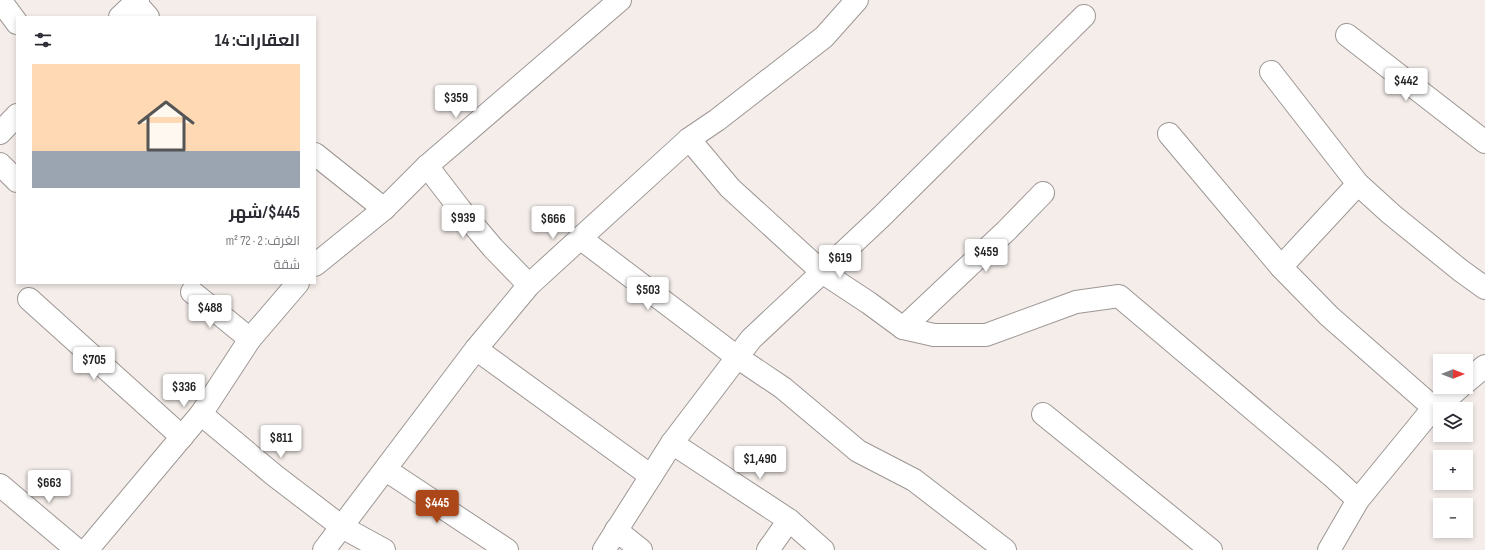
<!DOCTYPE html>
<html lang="ar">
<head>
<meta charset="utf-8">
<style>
	:root { --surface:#fff; --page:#f7f7f7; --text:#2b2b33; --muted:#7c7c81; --line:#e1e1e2; --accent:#ac471a }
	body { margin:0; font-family:"Sofia Sans Condensed",Cairo,sans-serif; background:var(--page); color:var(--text); direction:rtl; height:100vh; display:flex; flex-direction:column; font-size:15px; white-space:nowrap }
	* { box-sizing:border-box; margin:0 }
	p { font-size:13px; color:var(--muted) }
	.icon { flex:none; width:22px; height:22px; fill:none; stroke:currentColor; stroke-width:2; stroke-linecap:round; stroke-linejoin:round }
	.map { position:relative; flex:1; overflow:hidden; direction:ltr }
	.panel { position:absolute; left:16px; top:16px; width:300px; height:268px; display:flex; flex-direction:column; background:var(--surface); border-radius:0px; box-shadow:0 2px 6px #0003; direction:rtl }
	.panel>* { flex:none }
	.needle { width:26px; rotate:90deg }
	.tools { position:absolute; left:1433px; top:354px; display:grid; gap:8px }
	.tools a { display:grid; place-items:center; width:40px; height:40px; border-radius:0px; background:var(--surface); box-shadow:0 2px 6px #0003; font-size:20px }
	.price { position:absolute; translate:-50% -34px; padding:0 9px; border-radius:4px; background:#fff; color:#222; font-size:13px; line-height:26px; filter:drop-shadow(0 1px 2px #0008) }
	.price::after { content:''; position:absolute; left:50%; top:24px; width:12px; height:9px; margin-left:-6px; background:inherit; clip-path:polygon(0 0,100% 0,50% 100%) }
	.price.on { background:var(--accent); color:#fff }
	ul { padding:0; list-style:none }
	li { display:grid; align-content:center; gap:8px; height:212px; padding:0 16px }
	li+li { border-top:1px solid var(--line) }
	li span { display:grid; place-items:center; height:124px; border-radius:0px; color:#555 }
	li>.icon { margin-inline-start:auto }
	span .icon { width:72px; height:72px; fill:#fffc; stroke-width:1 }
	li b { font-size:17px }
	h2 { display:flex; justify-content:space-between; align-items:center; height:48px; padding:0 16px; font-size:17px }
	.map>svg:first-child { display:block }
</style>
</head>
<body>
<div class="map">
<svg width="1485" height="550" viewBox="0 0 1485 550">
	<rect width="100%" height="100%" fill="#f4edea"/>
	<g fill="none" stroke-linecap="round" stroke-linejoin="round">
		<defs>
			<g id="street">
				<path d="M0,0L17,23"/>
				<path d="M133,0L148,17"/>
				<path d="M120,17L138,0"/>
				<path d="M1347,35L1485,142"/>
				<path d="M1271,72L1358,184L1391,214L1460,270L1485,288"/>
				<path d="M0,133L17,115"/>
				<path d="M1169,134L1281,267L1329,316L1435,409"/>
				<path d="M689,139L730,188L822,272L869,303L903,328L934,335H986L1076,302L1119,296L1332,476L1358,500"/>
				<path d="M315,154L384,209"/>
				<path d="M0,164L17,181"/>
				<path d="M427,166L460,209L493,248L529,285"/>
				<path d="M580,238L737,357L783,388L858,451L914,480L1005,550"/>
				<path d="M315,265L384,209L427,166L620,0"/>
				<path d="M1281,267L1358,184"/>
				<path d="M192,292L250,339"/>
				<path d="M29,299L182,437"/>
				<path d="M903,328L1006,231L1043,193"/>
				<path d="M476,349L651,476"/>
				<path d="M1466,382L1485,366"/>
				<path d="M201,414L274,475L342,527L384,550"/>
				<path d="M1043,414L1211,550"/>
				<path d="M672,443L789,520L823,550"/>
				<path d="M386,470L507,550"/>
				<path d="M0,485L77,550"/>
				<path d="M616,530L641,550"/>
				<path d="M87,550L201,414L250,339L298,283"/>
				<path d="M324,550L476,349L529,285L689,139L717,120L824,37L857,0"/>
				<path d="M604,550L672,443L751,339L881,217L1084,16"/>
				<path d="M768,550L789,520"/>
				<path d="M1329,550L1358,500L1426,417L1460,387"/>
			</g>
		</defs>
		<use href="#street" stroke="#9d9794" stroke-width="24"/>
		<use href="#street" stroke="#fff" stroke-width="22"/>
	</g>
</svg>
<div class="tools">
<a><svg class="needle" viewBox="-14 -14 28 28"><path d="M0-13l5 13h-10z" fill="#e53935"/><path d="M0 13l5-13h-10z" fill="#7c7c81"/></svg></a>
<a><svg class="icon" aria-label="layers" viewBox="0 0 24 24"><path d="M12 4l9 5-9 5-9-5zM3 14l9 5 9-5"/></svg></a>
<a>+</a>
<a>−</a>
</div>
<b class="price" style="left:1406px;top:102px">$442</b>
<b class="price" style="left:456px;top:119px">$359</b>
<b class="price" style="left:463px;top:239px">$939</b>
<b class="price" style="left:553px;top:240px">$666</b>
<b class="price" style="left:986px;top:273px">$459</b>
<b class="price" style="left:840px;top:279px">$619</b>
<b class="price" style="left:648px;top:311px">$503</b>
<b class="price" style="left:210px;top:329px">$488</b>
<b class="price" style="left:94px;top:381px">$705</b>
<b class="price" style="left:184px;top:408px">$336</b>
<b class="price" style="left:281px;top:459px">$811</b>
<b class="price" style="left:760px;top:480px">$1,490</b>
<b class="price" style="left:49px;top:504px">$663</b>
<b class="price on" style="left:437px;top:524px">$445</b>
<section class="panel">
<h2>العقارات: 14<svg class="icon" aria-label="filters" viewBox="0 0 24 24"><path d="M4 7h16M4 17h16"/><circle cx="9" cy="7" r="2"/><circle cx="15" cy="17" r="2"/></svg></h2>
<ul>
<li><span style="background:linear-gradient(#ffd9b3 70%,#9aa5b1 0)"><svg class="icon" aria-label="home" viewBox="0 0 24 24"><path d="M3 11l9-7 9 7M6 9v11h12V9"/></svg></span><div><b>$445/شهر</b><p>الغرف: 2 · 72 m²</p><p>شقة</p></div></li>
</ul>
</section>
</div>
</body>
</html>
